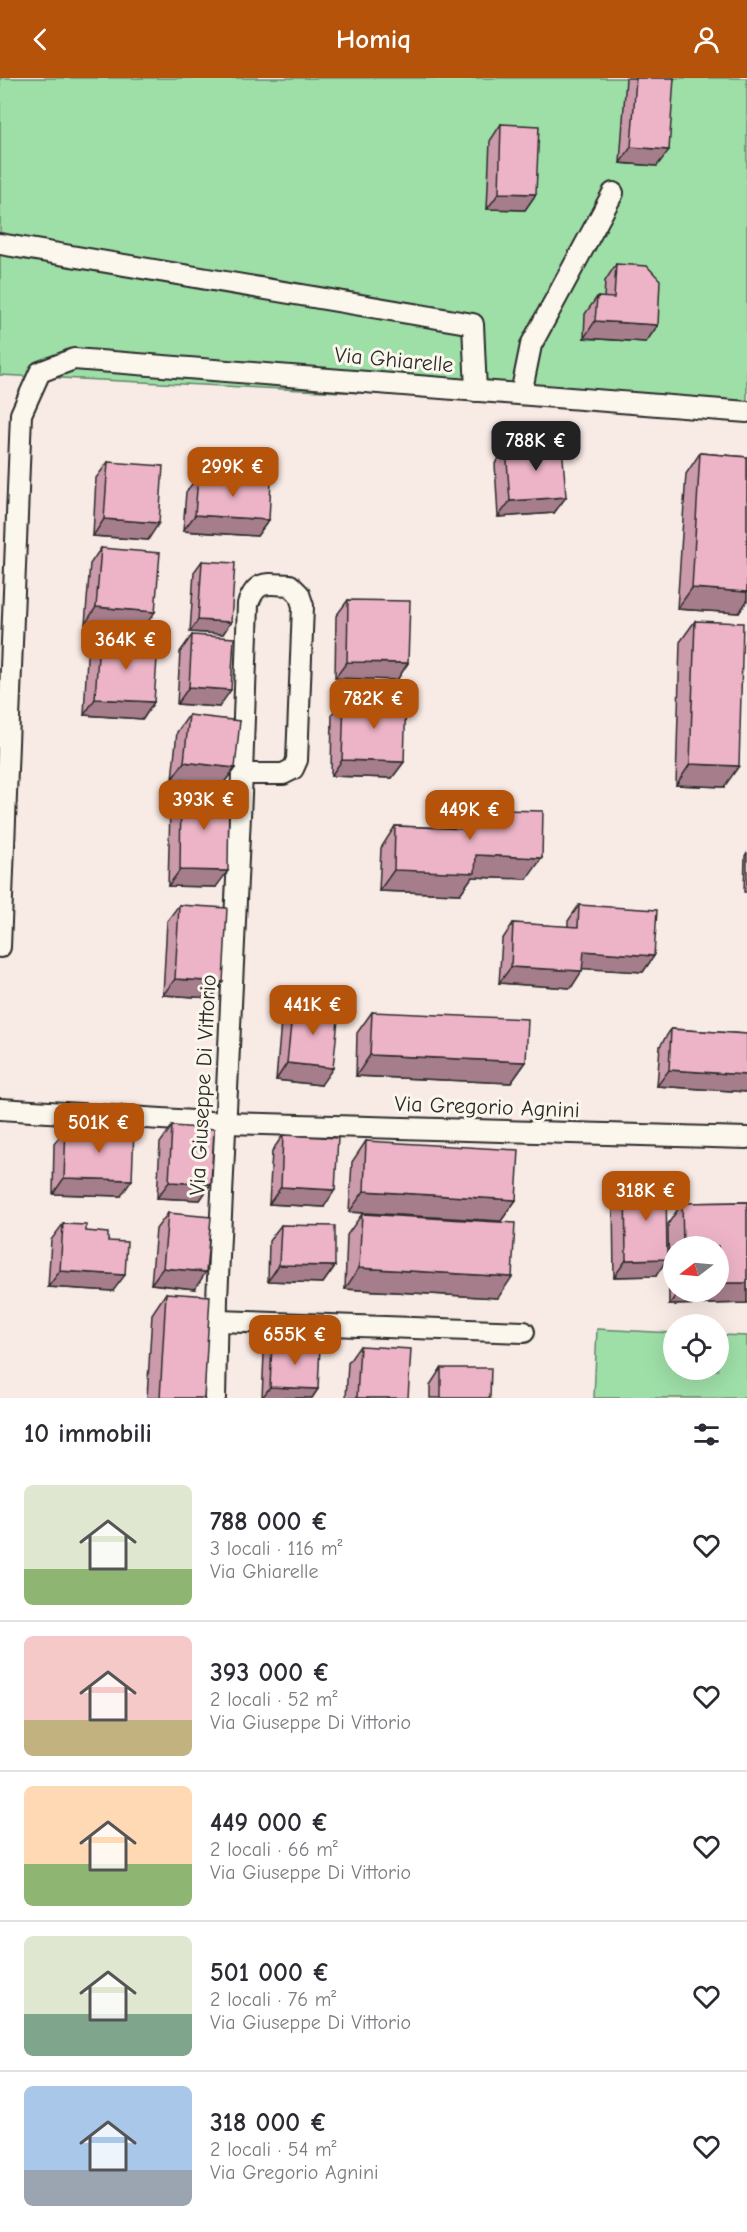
<!DOCTYPE html>
<html lang="it">
<head>
<meta charset="utf-8">
<style>
	:root { --surface:#fff; --page:#f7f7f7; --text:#2b2b33; --muted:#7c7c81; --line:#e1e1e2; --accent:#b45309 }
	body { margin:0; font-family:"Comic Neue",sans-serif; background:var(--page); color:var(--text); height:100vh; display:flex; flex-direction:column; font-size:22px; white-space:nowrap }
	* { box-sizing:border-box; margin:0 }
	p { font-size:20px; color:var(--muted) }
	.icon { flex:none; width:33px; height:33px; fill:none; stroke:currentColor; stroke-width:2; stroke-linecap:round; stroke-linejoin:round }
	.map { position:relative; height:1320px; overflow:hidden }
	.panel { display:flex; flex-direction:column; background:var(--surface); flex:1 }
	.panel>* { flex:none }
	.needle { width:39px; rotate:254deg }
	.fabs { position:absolute; left:663px; top:1158px; display:grid; gap:12px }
	.fabs a { display:grid; place-items:center; width:66px; height:66px; border-radius:50%; background:var(--surface); box-shadow:0 6px 24px #0002; font-size:30px }
	.price { position:absolute; translate:-50% -51px; padding:0 14px; border-radius:12px; background:var(--accent); color:#fff; font-size:20px; line-height:39px; filter:drop-shadow(0 2px 3px #0008) }
	.price::after { content:''; position:absolute; left:50%; top:36px; width:18px; height:14px; margin-left:-9px; background:inherit; clip-path:polygon(0 0,100% 0,50% 100%) }
	.price.active { background:#222; color:#fff }
	ul { padding:0; list-style:none }
	li { display:flex; align-items:center; gap:18px; height:150px; padding:0 24px }
	li+li { border-top:2px solid var(--line) }
	li span { display:grid; place-items:center; flex:none; width:168px; height:120px; border-radius:9px; color:#555 }
	li>.icon { margin-inline-start:auto }
	span .icon { width:72px; height:72px; fill:#fffc; stroke-width:1 }
	li b { font-size:26px }
	h2 { display:flex; justify-content:space-between; align-items:center; height:72px; padding:0 24px; font-size:26px }
	header { display:flex; justify-content:space-between; align-items:center; height:78px; padding:0 24px; background:var(--accent); color:#fff; font-size:27px; font-weight:800 }
	.map>svg:first-child { display:block }
</style>
</head>
<body>
<header><svg class="icon" aria-label="back" viewBox="0 0 24 24"><path d="M15 5l-7 7 7 7"/></svg>Homiq<svg class="icon" aria-label="person" viewBox="0 0 24 24"><circle cx="12" cy="8" r="4"/><path d="M4 21q1-7 8-7t8 7"/></svg></header>
<div class="map">
<svg width="747" height="1320" viewBox="0 0 747 1320">
	<rect width="100%" height="100%" fill="#f8eae5"/>
	<filter id="ink" filterUnits="userSpaceOnUse"><feTurbulence type="fractalNoise" baseFrequency=".0167" numOctaves="2"/><feDisplacementMap in="SourceGraphic" scale="12" xChannelSelector="R" yChannelSelector="G"/><feConvolveMatrix kernelMatrix="1 2 1 2 8 2 1 2 1" color-interpolation-filters="sRGB"/></filter>
	<g filter="url(#ink)">
		<g fill="#9edfa8" stroke="#64856a" stroke-width="1.5">
			<path d="M0,0H747V331L645,329L0,297Z"/>
			<path d="M597,1251L673,1255L674,1292H718L719,1257L747,1258V1320H594Z"/>
		</g>
		<g fill="none" stroke-linecap="round" stroke-linejoin="round">
			<defs>
				<g id="minor">
					<path d="M0,166L473,246L476,313"/>
					<path d="M521,316L531,267L613,115"/>
					<path d="M0,869L21,336L40,294L74,281L747,334"/>
					<path d="M0,1031L226,1045L747,1060"/>
					<path d="M218,1243L524,1254"/>
					<path d="M215,1320L217,1221L242,696L248,526C257,501 267,506 290,507L299,516L303,528L297,682L293,691L283,696H242"/>
				</g>
			</defs>
			<use href="#minor" stroke="#2b2b2b" stroke-width="24"/>
			<use href="#minor" stroke="#fbf7ec" stroke-width="20"/>
		</g>
		<g fill="#cc9bab" stroke="#2b2b2b" stroke-width="1.5" fill-rule="evenodd">
			<path d="M626,0H674L657,88L620,85Z"/>
			<path d="M501,46L536,116L525,132L487,131L490,63Z"/>
			<path d="M616,186L658,247L646,264L584,260L585,236L597,219L604,220L605,203Z"/>
			<path d="M506,370L566,419L554,435L498,439L495,386Z"/>
			<path d="M700,375L747,379V523L739,535L677,531L686,396Z"/>
			<path d="M108,384L148,462L93,458L96,400Z"/>
			<path d="M198,398L269,442L257,458L183,453L186,414Z"/>
			<path d="M101,470L143,551L85,546L90,486Z"/>
			<path d="M202,483L231,544L223,556L190,554L194,494Z"/>
			<path d="M348,522L408,585L397,602L335,600L336,538Z"/>
			<path d="M695,543L724,709L676,707L680,564Z"/>
			<path d="M192,557L219,629L177,626L180,574Z"/>
			<path d="M99,562L154,624L143,641L84,637L87,579Z"/>
			<path d="M344,620L404,684L392,700L331,698L332,636Z"/>
			<path d="M189,637L235,690L223,706L172,701L177,654Z"/>
			<path d="M181,713L216,809L168,808L170,729Z"/>
			<path d="M466,731L527,801L472,799L460,816L379,813L381,770L395,748L453,750Z"/>
			<path d="M747,774V814H744L745,778Z"/>
			<path d="M179,827L212,920L163,917L167,843Z"/>
			<path d="M579,827L654,878L643,894L583,890L571,910L499,905L502,862L513,845L568,849V843Z"/>
			<path d="M293,927L321,1007L276,1002L281,944Z"/>
			<path d="M372,934L526,984L511,1005L356,998L357,955Z"/>
			<path d="M671,951L747,956V1014L657,1008L660,968Z"/>
			<path d="M172,1048L211,1106L200,1122L157,1120L160,1065Z"/>
			<path d="M66,1050L121,1118L53,1116L54,1066Z"/>
			<path d="M283,1057L324,1129L269,1126L272,1073Z"/>
			<path d="M366,1063L516,1122L501,1143L349,1134L352,1084Z"/>
			<path d="M625,1107L656,1198L614,1199L613,1124Z"/>
			<path d="M747,1124V1225L669,1227L668,1146L682,1125ZM674,1168H718V1214H674Z"/>
			<path d="M168,1135L195,1211L151,1206L156,1151Z"/>
			<path d="M362,1136L498,1220L345,1211L347,1157Z"/>
			<path d="M63,1146L86,1153L108,1163L113,1213L48,1209L51,1162Z"/>
			<path d="M281,1147L335,1188L323,1205L268,1203L269,1163Z"/>
			<path d="M166,1215L204,1320H147L152,1236Z"/>
			<path d="M272,1265L318,1311L312,1320H262L264,1276Z"/>
			<path d="M360,1268L408,1320H346L348,1285Z"/>
			<path d="M441,1290L490,1320H430V1307Z"/>
		</g>
		<g fill="#a67e8b" stroke="#2b2b2b" stroke-width="1.5">
			<path d="M631,69L669,72L657,88L620,85Z"/>
			<path d="M499,115L536,116L525,132L487,131Z"/>
			<path d="M595,243L658,247L646,264L584,260Z"/>
			<path d="M566,419L554,435L498,439L510,423Z"/>
			<path d="M195,437L269,442L257,458L183,453Z"/>
			<path d="M104,441L159,445L148,462L93,458Z"/>
			<path d="M692,510L747,514V523L739,535L677,531Z"/>
			<path d="M96,529L155,534L143,551L85,546Z"/>
			<path d="M198,542L231,544L223,556L190,554Z"/>
			<path d="M347,584L408,585L397,602L335,600Z"/>
			<path d="M189,609L231,612L219,629L177,626Z"/>
			<path d="M95,621L154,624L143,641L84,637Z"/>
			<path d="M342,682L404,684L392,700L331,698Z"/>
			<path d="M184,684L235,690L223,706L172,701Z"/>
			<path d="M690,686L739,688L724,709L676,707Z"/>
			<path d="M476,777L542,780L527,801L472,799L460,816L379,813L394,792Z"/>
			<path d="M180,792L228,793L216,809L168,808Z"/>
			<path d="M584,873L654,878L643,894L572,890Z"/>
			<path d="M511,889L582,893L571,910L499,905Z"/>
			<path d="M175,901L223,904L212,920L163,917Z"/>
			<path d="M370,977L526,984L511,1005L356,998Z"/>
			<path d="M287,985L333,990L321,1007L276,1002Z"/>
			<path d="M669,992L747,997V1014L657,1008Z"/>
			<path d="M64,1100L132,1102L121,1118L53,1116Z"/>
			<path d="M169,1104L211,1106L200,1122L157,1120Z"/>
			<path d="M281,1109L335,1112L324,1129L269,1126Z"/>
			<path d="M364,1113L516,1122L501,1143L349,1134Z"/>
			<path d="M667,1181L656,1198L614,1199L626,1182Z"/>
			<path d="M279,1187L335,1188L323,1205L268,1203Z"/>
			<path d="M163,1190L206,1194L195,1211L151,1206Z"/>
			<path d="M359,1190L512,1199L498,1220L345,1211Z"/>
			<path d="M60,1193L125,1197L113,1213L48,1209Z"/>
			<path d="M718,1205H747V1225L669,1227L678,1214H718Z"/>
			<path d="M270,1309L318,1311L312,1320H262Z"/>
		</g>
		<g fill="#edb4c7" stroke="#2b2b2b" stroke-width="1.5">
			<path d="M636,0H674L669,72L631,69Z"/>
			<path d="M501,46L539,48L536,116L499,115Z"/>
			<path d="M616,186L647,188L660,202L658,247L595,243L597,219L614,220Z"/>
			<path d="M562,366L566,419L510,423L506,370Z"/>
			<path d="M700,375L747,379V514L692,510Z"/>
			<path d="M108,384L163,388L159,445L104,441Z"/>
			<path d="M198,398L271,403L269,442L195,437Z"/>
			<path d="M101,470L160,475L155,534L96,529Z"/>
			<path d="M202,483L235,485L231,544L198,542Z"/>
			<path d="M348,522L410,523L408,585L347,584Z"/>
			<path d="M695,543L743,545L739,688L690,686Z"/>
			<path d="M192,557L234,560L231,612L189,609Z"/>
			<path d="M99,562L158,566L154,624L95,621Z"/>
			<path d="M344,620L406,621L404,684L342,682Z"/>
			<path d="M189,637L240,643L235,690L184,684Z"/>
			<path d="M181,713L229,714L228,793L180,792Z"/>
			<path d="M466,731L543,733L542,780L476,777L475,795L394,792L395,748L466,751Z"/>
			<path d="M179,827L227,830L223,904L175,901Z"/>
			<path d="M579,827L657,832L654,878L584,873L582,893L511,889L513,845L578,849Z"/>
			<path d="M293,927L339,932L333,990L287,985Z"/>
			<path d="M372,934L528,941L526,984L370,977Z"/>
			<path d="M671,951L747,956V997L669,992Z"/>
			<path d="M172,1048L214,1051L211,1106L169,1104Z"/>
			<path d="M66,1050L134,1052L132,1102L64,1100Z"/>
			<path d="M283,1057L338,1060L335,1112L281,1109Z"/>
			<path d="M366,1063L519,1072L516,1122L364,1113Z"/>
			<path d="M625,1107H666L667,1181L626,1182Z"/>
			<path d="M747,1124V1205H718V1168H683L682,1125Z"/>
			<path d="M168,1135L211,1139L206,1194L163,1190Z"/>
			<path d="M362,1136L515,1145L512,1199L359,1190Z"/>
			<path d="M63,1146L86,1147V1153L108,1155V1163L127,1164L125,1197L60,1193Z"/>
			<path d="M281,1147L335,1148V1188L279,1187Z"/>
			<path d="M166,1215L210,1218L204,1320H160Z"/>
			<path d="M272,1265L320,1268L318,1311L270,1309Z"/>
			<path d="M360,1268L411,1271L408,1320H357Z"/>
			<path d="M441,1290H491L490,1320H441Z"/>
		</g>
	</g>
	<g text-anchor="middle" dominant-baseline="central" stroke-width="6" stroke-linejoin="round" paint-order="stroke">
		<g font-size="22" fill="#2b2b2b" stroke="#fbf7ec">
			<text transform="translate(394 282) rotate(5)">Via Ghiarelle</text>
			<text transform="translate(203 1007) rotate(-87)">Via Giuseppe Di Vittorio</text>
			<text transform="translate(487 1029) rotate(2)">Via Gregorio Agnini</text>
		</g>
	</g>
</svg>
<div class="fabs">
<a><svg class="needle" viewBox="-14 -14 28 28"><path d="M0-13l5 13h-10z" fill="#e53935"/><path d="M0 13l5-13h-10z" fill="#7c7c81"/></svg></a>
<a><svg class="icon" aria-label="locate" viewBox="0 0 24 24"><circle cx="12" cy="12" r="6"/><path d="M12 2v4M12 18v4M2 12h4M18 12h4"/></svg></a>
</div>
<b class="price active" style="left:536px;top:394px">788K €</b>
<b class="price" style="left:233px;top:420px">299K €</b>
<b class="price" style="left:126px;top:593px">364K €</b>
<b class="price" style="left:374px;top:652px">782K €</b>
<b class="price" style="left:204px;top:753px">393K €</b>
<b class="price" style="left:470px;top:763px">449K €</b>
<b class="price" style="left:313px;top:958px">441K €</b>
<b class="price" style="left:99px;top:1076px">501K €</b>
<b class="price" style="left:646px;top:1144px">318K €</b>
<b class="price" style="left:295px;top:1288px">655K €</b>
</div>
<section class="panel">
<h2>10 immobili<svg class="icon" aria-label="filters" viewBox="0 0 24 24"><path d="M4 7h16M4 17h16"/><circle cx="9" cy="7" r="2"/><circle cx="15" cy="17" r="2"/></svg></h2>
<ul>
<li><span style="background:linear-gradient(#dfe7d0 70%,#8fb573 0)"><svg class="icon" aria-label="home" viewBox="0 0 24 24"><path d="M3 11l9-7 9 7M6 9v11h12V9"/></svg></span><div><b>788 000 €</b><p>3 locali · 116 m²</p><p>Via Ghiarelle</p></div><svg class="icon" aria-label="heart" viewBox="0 0 24 24"><path d="M12 20l-8-8c-3-5 5-10 8-4 3-6 11-1 8 4z"/></svg></li>
<li><span style="background:linear-gradient(#f6c9c9 70%,#c2b280 0)"><svg class="icon" aria-label="home" viewBox="0 0 24 24"><path d="M3 11l9-7 9 7M6 9v11h12V9"/></svg></span><div><b>393 000 €</b><p>2 locali · 52 m²</p><p>Via Giuseppe Di Vittorio</p></div><svg class="icon" aria-label="heart" viewBox="0 0 24 24"><path d="M12 20l-8-8c-3-5 5-10 8-4 3-6 11-1 8 4z"/></svg></li>
<li><span style="background:linear-gradient(#ffd9b3 65%,#8fb573 0)"><svg class="icon" aria-label="home" viewBox="0 0 24 24"><path d="M3 11l9-7 9 7M6 9v11h12V9"/></svg></span><div><b>449 000 €</b><p>2 locali · 66 m²</p><p>Via Giuseppe Di Vittorio</p></div><svg class="icon" aria-label="heart" viewBox="0 0 24 24"><path d="M12 20l-8-8c-3-5 5-10 8-4 3-6 11-1 8 4z"/></svg></li>
<li><span style="background:linear-gradient(#dfe7d0 65%,#7fa58c 0)"><svg class="icon" aria-label="home" viewBox="0 0 24 24"><path d="M3 11l9-7 9 7M6 9v11h12V9"/></svg></span><div><b>501 000 €</b><p>2 locali · 76 m²</p><p>Via Giuseppe Di Vittorio</p></div><svg class="icon" aria-label="heart" viewBox="0 0 24 24"><path d="M12 20l-8-8c-3-5 5-10 8-4 3-6 11-1 8 4z"/></svg></li>
<li><span style="background:linear-gradient(#a9c7e8 70%,#9aa5b1 0)"><svg class="icon" aria-label="home" viewBox="0 0 24 24"><path d="M3 11l9-7 9 7M6 9v11h12V9"/></svg></span><div><b>318 000 €</b><p>2 locali · 54 m²</p><p>Via Gregorio Agnini</p></div><svg class="icon" aria-label="heart" viewBox="0 0 24 24"><path d="M12 20l-8-8c-3-5 5-10 8-4 3-6 11-1 8 4z"/></svg></li>
</ul>
</section>
</body>
</html>
